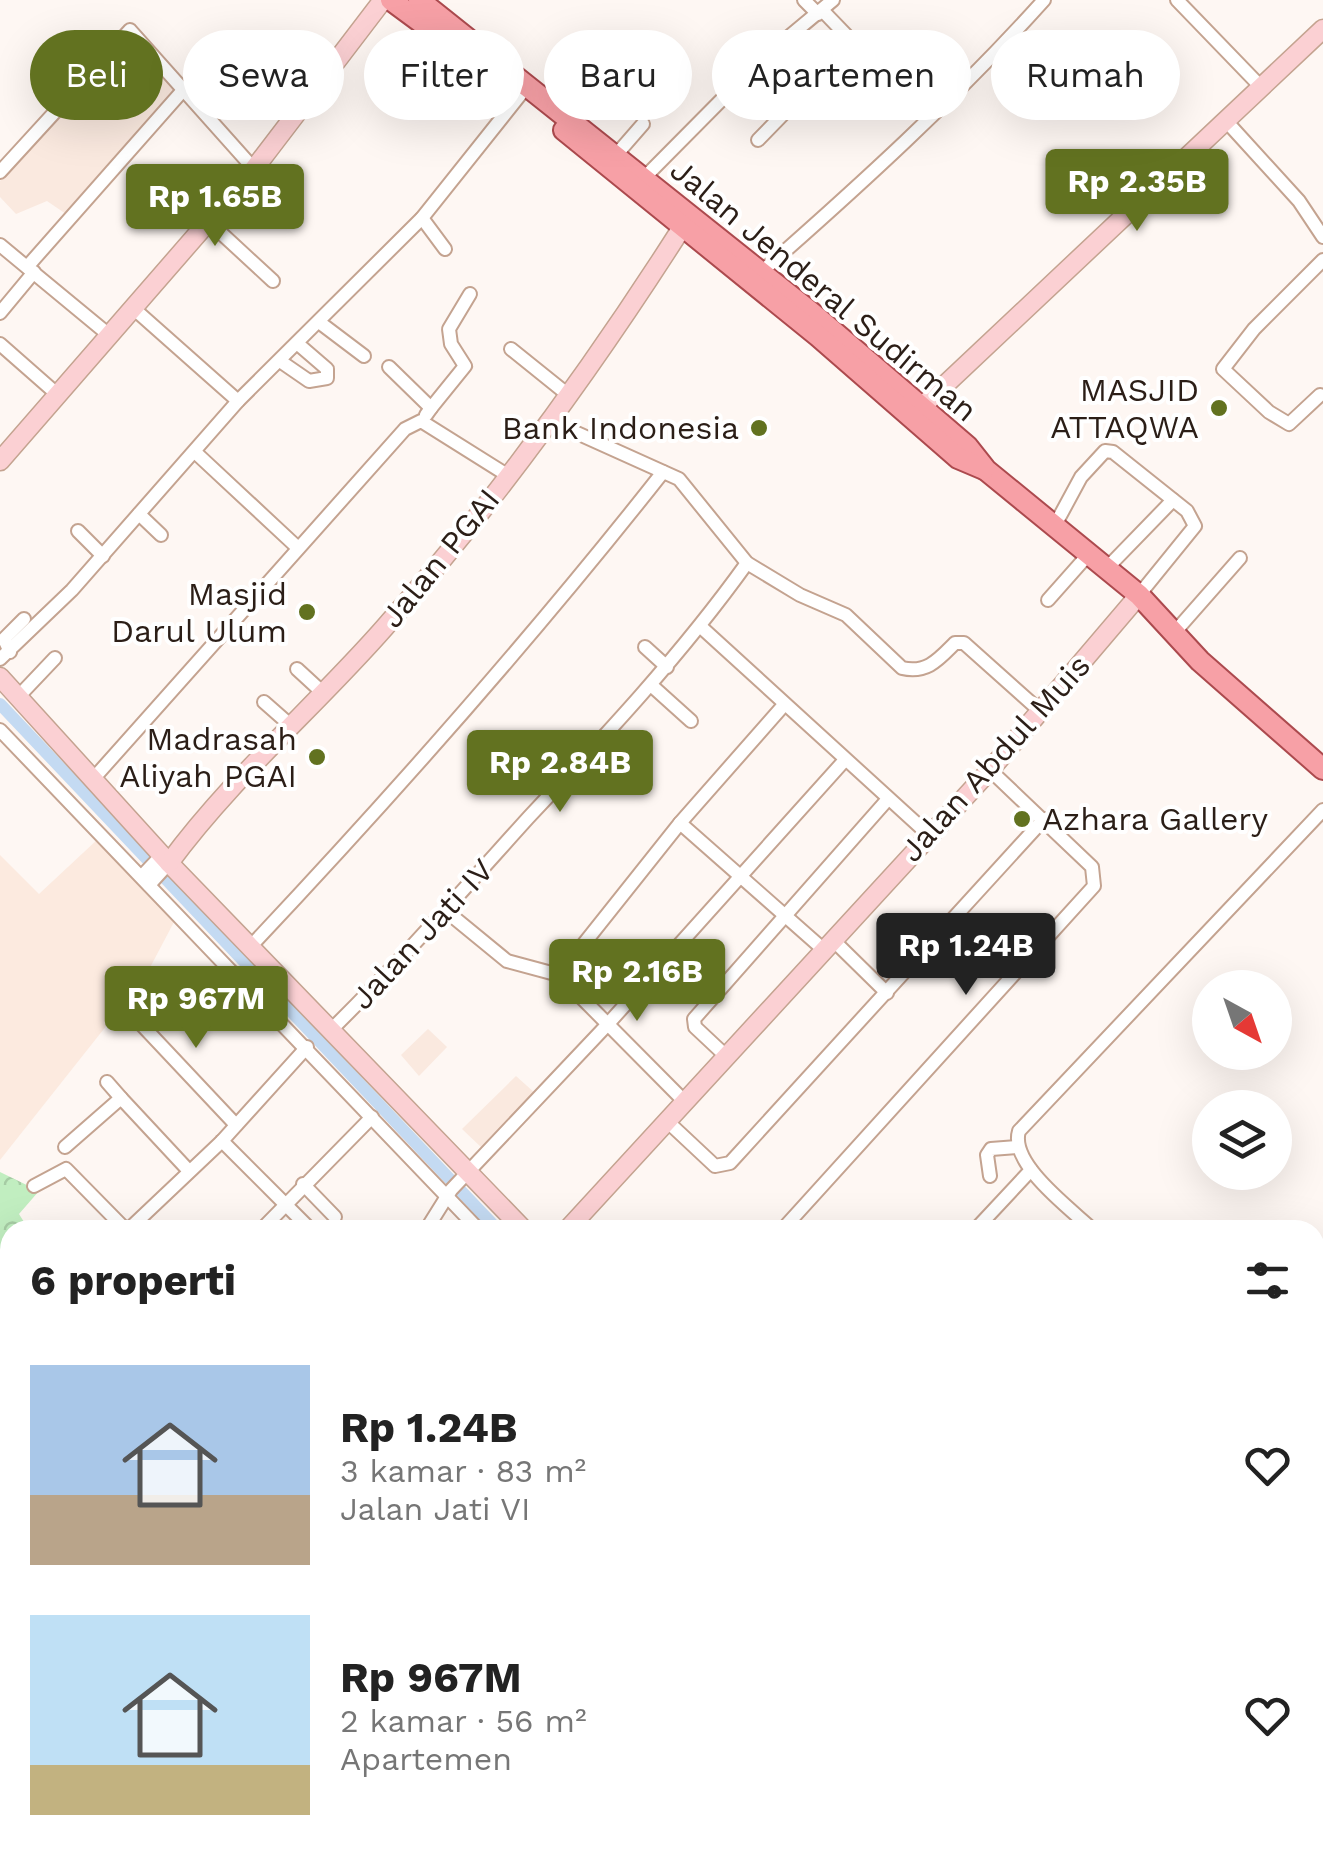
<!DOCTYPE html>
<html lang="id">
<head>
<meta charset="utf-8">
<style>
	:root { --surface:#fff; --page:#f2f2f2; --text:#222; --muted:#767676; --accent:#627220 }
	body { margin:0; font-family:"Work Sans",sans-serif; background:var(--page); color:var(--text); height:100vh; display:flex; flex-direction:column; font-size:38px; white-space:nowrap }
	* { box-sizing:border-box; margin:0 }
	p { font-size:32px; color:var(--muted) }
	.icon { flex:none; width:55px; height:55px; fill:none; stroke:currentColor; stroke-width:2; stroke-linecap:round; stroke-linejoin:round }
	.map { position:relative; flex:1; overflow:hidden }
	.panel { position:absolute; left:0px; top:1220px; width:1325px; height:642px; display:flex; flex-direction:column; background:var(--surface); border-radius:30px 30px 0 0; box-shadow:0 10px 40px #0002 }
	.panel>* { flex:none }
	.top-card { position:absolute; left:30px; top:30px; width:1265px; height:90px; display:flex; gap:20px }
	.needle { width:65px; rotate:140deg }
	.tools { position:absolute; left:1192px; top:970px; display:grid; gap:20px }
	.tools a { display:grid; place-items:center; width:100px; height:100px; border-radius:50%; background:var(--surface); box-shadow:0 10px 40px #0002; font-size:50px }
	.price { position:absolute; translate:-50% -85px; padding:0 22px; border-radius:10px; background:var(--accent); color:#fff; font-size:32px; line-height:65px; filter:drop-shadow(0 2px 5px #0008) }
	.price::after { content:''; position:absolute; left:50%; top:60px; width:30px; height:22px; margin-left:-15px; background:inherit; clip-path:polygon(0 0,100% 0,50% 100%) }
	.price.active { background:#222; color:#fff }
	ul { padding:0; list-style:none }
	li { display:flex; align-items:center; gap:30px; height:250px; padding:0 30px }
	li span { display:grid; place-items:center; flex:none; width:280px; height:200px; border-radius:0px; color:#555 }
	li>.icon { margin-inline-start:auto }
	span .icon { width:120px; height:120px; fill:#fffc; stroke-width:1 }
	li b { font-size:42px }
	h2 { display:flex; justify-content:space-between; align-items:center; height:120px; padding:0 30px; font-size:42px }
	.pill { padding:0 35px; border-radius:45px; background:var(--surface); box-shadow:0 10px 40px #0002; font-size:35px; line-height:90px }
	.pill.active { background:var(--accent); color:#fff }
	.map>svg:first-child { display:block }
</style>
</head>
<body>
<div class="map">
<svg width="1323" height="1861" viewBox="0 0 1323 1861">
	<defs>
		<pattern id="forest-crowns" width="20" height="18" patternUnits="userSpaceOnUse" patternTransform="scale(2.5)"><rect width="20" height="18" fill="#c1eec0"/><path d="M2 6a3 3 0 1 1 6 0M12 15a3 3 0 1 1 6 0" fill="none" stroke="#a6cca4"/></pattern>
	</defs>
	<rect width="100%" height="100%" fill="#fef7f3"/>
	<g fill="#fae9df">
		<path d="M130,47L177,87L66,214L47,201L16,214L0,197V181L113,59Z"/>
		<path d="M428,1029L447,1047L419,1076L401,1055Z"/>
		<path d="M516,1076L536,1094L483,1149L462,1129Z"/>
	</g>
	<path fill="#fceadf" d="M98,839L174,922L145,977L0,1160V855L39,894Z"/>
	<path fill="url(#forest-crowns)" d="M0,1172L39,1191L19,1214L29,1230H10V1302L0,1313Z"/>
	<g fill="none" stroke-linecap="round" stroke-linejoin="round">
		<g stroke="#c4daf2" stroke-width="12">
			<path d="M0,704L498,1230"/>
			<path d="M1060,1852L1066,1861"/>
		</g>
		<defs>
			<g id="street">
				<path d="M804,0L818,14"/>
				<path d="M1177,0L1262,88"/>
				<path d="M822,10L849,38"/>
				<path d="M1227,122L1299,201L1323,237"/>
				<path d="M758,140L796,101L761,60"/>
				<path d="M616,155L643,124"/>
				<path d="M0,172L130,30L254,169"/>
				<path d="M643,179L761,60L833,0"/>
				<path d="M422,218L445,249"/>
				<path d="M208,221L273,281"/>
				<path d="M0,245L109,335"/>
				<path d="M27,267L185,88"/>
				<path d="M759,274C858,187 956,98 1044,0"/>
				<path d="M132,307L238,401"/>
				<path d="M0,313L34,272"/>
				<path d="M319,322L364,356"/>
				<path d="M0,344L58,395"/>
				<path d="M511,349L567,394"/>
				<path d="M280,361L309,381L327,378V369L298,344"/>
				<path d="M389,367L431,408L426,415"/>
				<path d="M1320,395L1289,424L1269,412L1223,369L1254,329L1323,260"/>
				<path d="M431,408L465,366L451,344L449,329L470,294"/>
				<path d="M548,420L679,479L747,563L800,595L846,615L902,668C927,674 939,659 955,643H964L1039,710"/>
				<path d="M196,453L298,548"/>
				<path d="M139,514L161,535"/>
				<path d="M1054,527L1081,477L1105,451L1113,452L1187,511L1195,526L1139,595"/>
				<path d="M78,531L103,556"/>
				<path d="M1107,568L1173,500"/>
				<path d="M1048,600L1087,556"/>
				<path d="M701,627L928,834"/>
				<path d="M1174,633L1240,558"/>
				<path d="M645,647L667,667"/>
				<path d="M10,652L4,639L24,619"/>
				<path d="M0,659L72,590L238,401L422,218L520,95"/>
				<path d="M297,669L322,692"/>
				<path d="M651,685L691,721"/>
				<path d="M18,697L55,658"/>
				<path d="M264,702L289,724"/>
				<path d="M0,730L479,1230"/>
				<path d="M94,778L405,429L421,421L507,475"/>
				<path d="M680,823L824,950"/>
				<path d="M142,876L162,855"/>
				<path d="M149,885L169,863"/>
				<path d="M446,911L507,961L559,975L686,1103"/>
				<path d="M833,940L887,993"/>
				<path d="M251,946C395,793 533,637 663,472"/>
				<path d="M559,975L680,823L783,706"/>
				<path d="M124,1006L236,1125"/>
				<path d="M330,1031C399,963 463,890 528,818C605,736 681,655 747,563"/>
				<path d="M727,1057L695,1027L694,1019L888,799"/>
				<path d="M107,1082L121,1098"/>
				<path d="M668,1122L715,1166L730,1163L1044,819"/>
				<path d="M222,1141L311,1230"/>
				<path d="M65,1147L121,1098L189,1171"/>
				<path d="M990,1176L987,1155L991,1149L1017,1147"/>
				<path d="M303,1184L335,1217"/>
				<path d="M34,1186L66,1169L126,1230"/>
				<path d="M128,1230L222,1141L307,1047"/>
				<path d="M261,1230L372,1117"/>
				<path d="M426,1230L451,1190L607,1025L844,761"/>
				<path d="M782,1230L1094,886L1092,867L990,770"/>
				<path d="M975,1230L1031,1170"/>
				<path d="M1093,1230C1071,1209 1009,1164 1019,1131L1323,810"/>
				<path d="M0,1319L10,1328"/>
				<path d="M0,1369L10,1355"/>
				<path d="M0,1642L10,1648"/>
				<path d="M0,1679L10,1663"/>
				<path d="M1315,1708L1323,1717"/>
				<path d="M1315,1782L1323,1775"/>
				<path d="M1315,1799L1323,1808"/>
				<path d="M713,1852L721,1861"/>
				<path d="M1044,1852L1051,1861"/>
				<path d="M119,1861L122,1852"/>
				<path d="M342,1861L351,1852"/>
				<path d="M454,1861L458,1852"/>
				<path d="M537,1861L538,1852"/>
				<path d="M603,1861L606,1852"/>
				<path d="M794,1861L797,1852"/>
				<path d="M914,1861L918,1852"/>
				<path d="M1232,1861L1241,1852"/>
			</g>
			<g id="secondary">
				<path d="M912,416L1323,29"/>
				<path d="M0,461L254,169L383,0"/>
				<path d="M0,677L169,863L524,1230"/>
				<path d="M169,863C233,776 315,707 385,627C494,503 593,367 681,229"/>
				<path d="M567,1230L990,770L1139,595"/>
				<path d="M1085,1852L1091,1861"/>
			</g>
			<g id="primary">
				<path d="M391,0L498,79"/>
				<path d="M419,0L812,313L967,446L986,470L1139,595L1200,661L1323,769"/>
				<path d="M564,130L818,336L958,458L984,469"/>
			</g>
		</defs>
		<use href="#street" stroke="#c4a390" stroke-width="16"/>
		<use href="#secondary" stroke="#c4a390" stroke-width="21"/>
		<use href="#primary" stroke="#ac4a4e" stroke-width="24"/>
		<use href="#street" stroke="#fff" stroke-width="12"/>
		<use href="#secondary" stroke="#fbd0d3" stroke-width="18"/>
		<use href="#primary" stroke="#f7a0a6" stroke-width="20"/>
	</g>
	<g fill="#627220" stroke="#fff" stroke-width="4">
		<circle cx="1219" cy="408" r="10"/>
		<circle cx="759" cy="428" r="10"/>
		<circle cx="307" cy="612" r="10"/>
		<circle cx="317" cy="757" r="10"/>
		<circle cx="1022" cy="819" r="10"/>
	</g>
	<g text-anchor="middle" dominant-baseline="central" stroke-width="8" stroke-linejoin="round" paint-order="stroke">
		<g font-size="32" fill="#2b1e17" stroke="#fff">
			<text transform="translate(824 290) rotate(40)">Jalan Jenderal Sudirman</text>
			<text transform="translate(440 558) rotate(-51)">Jalan PGAI</text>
			<text transform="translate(995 758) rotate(-48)">Jalan Abdul Muis</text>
			<text transform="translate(422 934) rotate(-47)">Jalan Jati IV</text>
		</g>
		<g font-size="32" fill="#2b1e17" stroke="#fff" text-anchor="end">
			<text x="1199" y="390">MASJID<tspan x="1199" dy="37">ATTAQWA</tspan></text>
			<text x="739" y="428">Bank Indonesia</text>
			<text x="287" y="594">Masjid<tspan x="287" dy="37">Darul Ulum</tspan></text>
			<text x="297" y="739">Madrasah<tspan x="297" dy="37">Aliyah PGAI</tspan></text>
			<text x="1042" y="819" text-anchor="start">Azhara Gallery</text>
		</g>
	</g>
</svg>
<div class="tools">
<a><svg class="needle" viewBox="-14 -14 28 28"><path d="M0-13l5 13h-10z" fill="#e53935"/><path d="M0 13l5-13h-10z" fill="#767676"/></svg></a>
<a><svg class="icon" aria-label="layers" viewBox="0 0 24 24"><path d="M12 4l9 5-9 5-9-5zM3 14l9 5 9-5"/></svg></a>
</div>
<b class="price" style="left:1137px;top:234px">Rp 2.35B</b>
<b class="price" style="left:215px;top:249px">Rp 1.65B</b>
<b class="price" style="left:560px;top:815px">Rp 2.84B</b>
<b class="price active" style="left:966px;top:998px">Rp 1.24B</b>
<b class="price" style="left:637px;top:1024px">Rp 2.16B</b>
<b class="price" style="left:196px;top:1051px">Rp 967M</b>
<div class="top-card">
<a class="pill active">Beli</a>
<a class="pill">Sewa</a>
<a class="pill">Filter</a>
<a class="pill">Baru</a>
<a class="pill">Apartemen</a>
<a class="pill">Rumah</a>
</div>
<section class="panel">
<h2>6 properti<svg class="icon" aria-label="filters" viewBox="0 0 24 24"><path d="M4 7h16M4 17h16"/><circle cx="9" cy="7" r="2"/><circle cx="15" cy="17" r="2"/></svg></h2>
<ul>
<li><span style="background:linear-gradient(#a9c7e8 65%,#b9a48a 0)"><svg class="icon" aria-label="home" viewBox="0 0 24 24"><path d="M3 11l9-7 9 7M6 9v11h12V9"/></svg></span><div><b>Rp 1.24B</b><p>3 kamar · 83 m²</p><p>Jalan Jati VI</p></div><svg class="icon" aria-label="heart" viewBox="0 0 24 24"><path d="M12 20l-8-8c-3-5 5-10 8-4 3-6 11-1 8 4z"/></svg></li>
<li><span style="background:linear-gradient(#bfe0f5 75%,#c2b280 0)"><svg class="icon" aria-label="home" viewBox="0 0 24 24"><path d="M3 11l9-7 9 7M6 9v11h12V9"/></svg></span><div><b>Rp 967M</b><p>2 kamar · 56 m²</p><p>Apartemen</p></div><svg class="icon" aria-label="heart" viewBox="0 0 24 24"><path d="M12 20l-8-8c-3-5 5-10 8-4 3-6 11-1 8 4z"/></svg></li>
</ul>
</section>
</div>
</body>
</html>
